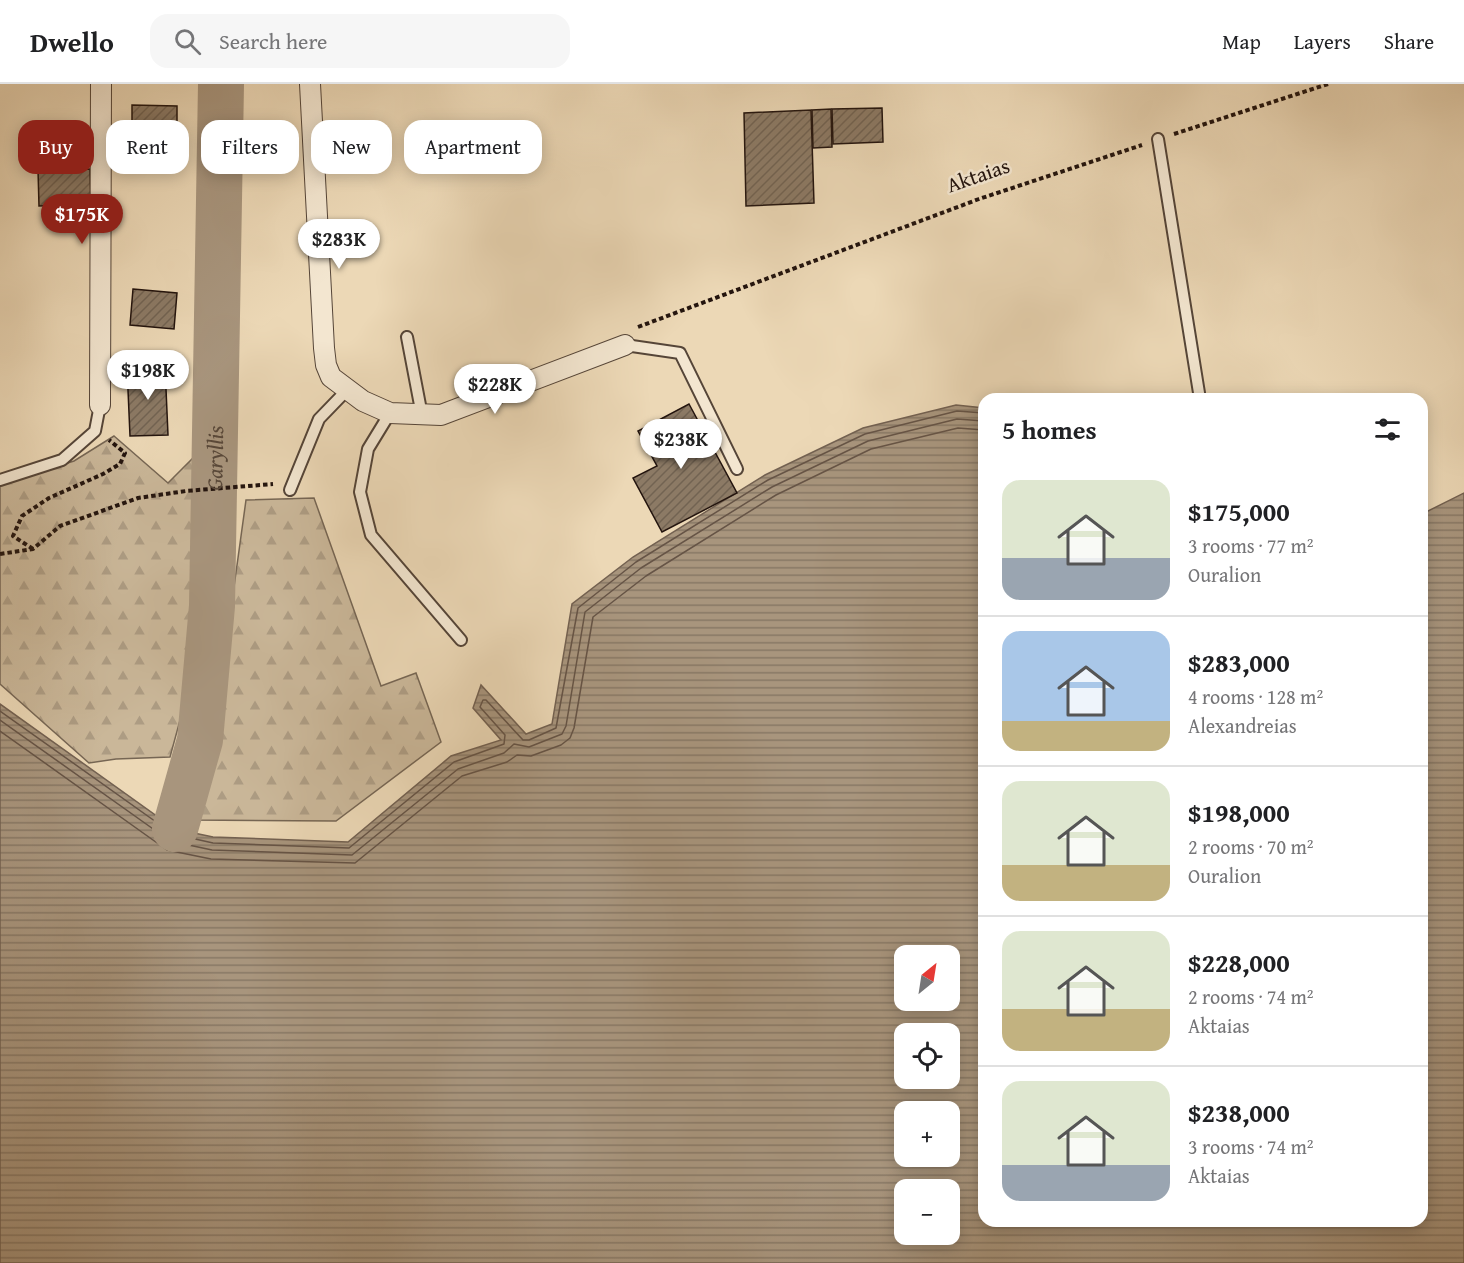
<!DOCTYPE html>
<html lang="en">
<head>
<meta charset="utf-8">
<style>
	:root { --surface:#fff; --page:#f6f6f6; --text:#202124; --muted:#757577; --line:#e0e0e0; --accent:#8f2418 }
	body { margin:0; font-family:"Gentium Book Plus",serif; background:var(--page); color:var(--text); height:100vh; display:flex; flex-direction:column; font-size:22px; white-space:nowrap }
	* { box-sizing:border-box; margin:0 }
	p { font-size:20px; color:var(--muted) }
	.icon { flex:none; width:33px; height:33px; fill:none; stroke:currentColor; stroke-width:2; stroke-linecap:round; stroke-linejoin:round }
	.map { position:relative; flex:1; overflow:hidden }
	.side { position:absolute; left:978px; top:309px; width:450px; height:834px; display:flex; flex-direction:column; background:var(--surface); border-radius:18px; box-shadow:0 3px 15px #0003 }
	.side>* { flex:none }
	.top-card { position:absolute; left:18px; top:36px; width:570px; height:54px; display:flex; gap:12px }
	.needle { width:39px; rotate:30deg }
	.fabs { position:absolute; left:894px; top:861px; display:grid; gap:12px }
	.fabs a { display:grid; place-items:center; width:66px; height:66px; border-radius:12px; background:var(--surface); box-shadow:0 3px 15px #0003; font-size:30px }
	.price { position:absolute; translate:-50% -51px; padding:0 14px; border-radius:21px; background:#fff; color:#222; font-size:20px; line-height:39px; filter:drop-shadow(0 2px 3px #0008) }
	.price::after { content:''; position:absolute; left:50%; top:36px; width:18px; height:14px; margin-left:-9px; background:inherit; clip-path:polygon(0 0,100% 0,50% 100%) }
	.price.on { background:var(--accent); color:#fff }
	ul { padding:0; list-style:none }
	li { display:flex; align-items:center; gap:18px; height:150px; padding:0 24px }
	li+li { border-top:2px solid var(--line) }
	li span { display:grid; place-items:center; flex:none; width:168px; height:120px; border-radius:18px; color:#555 }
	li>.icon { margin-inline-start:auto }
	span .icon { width:72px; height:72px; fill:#fffc; stroke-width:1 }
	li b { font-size:26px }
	h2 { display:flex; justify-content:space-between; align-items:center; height:72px; padding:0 24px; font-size:26px }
	.tag { padding:0 21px; border-radius:18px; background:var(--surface); box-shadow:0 3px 15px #0003; font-size:21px; line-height:54px }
	.tag.on { background:var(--accent); color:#fff }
	header { display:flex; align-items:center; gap:36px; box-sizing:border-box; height:84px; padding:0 30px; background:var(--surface); border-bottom:2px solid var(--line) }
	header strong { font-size:28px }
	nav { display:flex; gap:33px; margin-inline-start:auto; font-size:21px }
	.search { width:420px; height:54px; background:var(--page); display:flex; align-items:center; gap:15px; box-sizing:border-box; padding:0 21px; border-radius:18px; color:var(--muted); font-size:22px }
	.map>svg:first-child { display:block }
</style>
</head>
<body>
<header>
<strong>Dwello</strong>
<div class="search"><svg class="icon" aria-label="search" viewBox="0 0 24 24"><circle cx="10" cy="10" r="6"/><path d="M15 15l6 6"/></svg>Search here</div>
<nav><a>Map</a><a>Layers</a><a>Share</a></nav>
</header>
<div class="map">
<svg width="1464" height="1179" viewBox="0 0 1464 1179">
	<defs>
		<pattern id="forest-firs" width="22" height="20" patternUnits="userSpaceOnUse" patternTransform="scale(1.5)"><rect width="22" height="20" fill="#cab799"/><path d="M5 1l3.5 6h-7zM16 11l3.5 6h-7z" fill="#ad9c83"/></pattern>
		<pattern id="water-rules" width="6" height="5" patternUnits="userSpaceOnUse" patternTransform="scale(1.5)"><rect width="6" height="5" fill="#a8957d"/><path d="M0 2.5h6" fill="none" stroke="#887865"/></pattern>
		<pattern id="building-hatch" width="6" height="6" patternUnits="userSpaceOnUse" patternTransform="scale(1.5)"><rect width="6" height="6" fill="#8c7a65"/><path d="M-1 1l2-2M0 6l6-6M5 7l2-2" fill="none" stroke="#726352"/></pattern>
	</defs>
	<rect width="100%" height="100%" fill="#ecd8b6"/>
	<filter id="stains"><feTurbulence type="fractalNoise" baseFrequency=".00333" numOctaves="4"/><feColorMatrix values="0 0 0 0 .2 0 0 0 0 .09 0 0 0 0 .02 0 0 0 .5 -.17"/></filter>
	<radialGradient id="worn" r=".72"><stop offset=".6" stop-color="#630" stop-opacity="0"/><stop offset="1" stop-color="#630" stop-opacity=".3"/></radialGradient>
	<g fill="url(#forest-firs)" stroke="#766654" stroke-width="1.5">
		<path d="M114,352L168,399L207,360L200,554L185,618L170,673L116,675L89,679L0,600V400L74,377Z"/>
		<path d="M314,414L381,602L416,589L441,658L336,737L190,736L208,691L246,416Z"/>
	</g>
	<path fill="url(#water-rules)" stroke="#736151" stroke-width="1.5" fill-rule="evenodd" d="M956,321L984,324V1137H1422V430L1464,409V1179H0V620L175,745L213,753L348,758L451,672L501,656L473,624L481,601L526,650L552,640L572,520L633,473L765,391L863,344ZM904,872H950V916H904ZM904,950H950V994H904ZM904,1028H950V1072H904ZM904,1106H950V1150H904Z"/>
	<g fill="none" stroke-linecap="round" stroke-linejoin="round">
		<g stroke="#665446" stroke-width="1.5">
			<path d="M0,627L173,750L213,759L349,764L454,678L504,660L505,651L480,623L483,616H486L523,656H529L556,644L578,524L636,478L768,396L865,350L957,327L984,329"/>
			<path d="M0,636L170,757L212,766L352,771L458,685L504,669L514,660L529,663L562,650L566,642L585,528L641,484L772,403L868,357L957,335L984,337"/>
			<path d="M0,647L167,766L211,775L355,779L462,692L507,678L517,671L531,672L561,661L570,654L574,644L593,533L646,492L776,411L871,365L958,344L984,346"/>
		</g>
		<path stroke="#a8957d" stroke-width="46" id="s1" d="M175,745L200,656L212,522L221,0"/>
	</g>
	<g fill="url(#building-hatch)" stroke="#23140e" stroke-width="1.5">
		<path d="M132,21L177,22V62H132Z"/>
		<path d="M882,24L883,58L833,60L832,25Z"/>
		<path d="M831,25L832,63L813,64L812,26Z"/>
		<path d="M811,26L814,119L746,122L744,29Z"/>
		<path d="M90,85L91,120L39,122L38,86Z"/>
		<path d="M133,205L177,209L174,245L130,241Z"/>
		<path d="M165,282L168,351L130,352L127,283Z"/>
		<path d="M689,320L737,409L662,448L633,394L657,382L638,347Z"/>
	</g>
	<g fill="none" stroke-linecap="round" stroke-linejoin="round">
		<defs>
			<g id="service">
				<path d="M1158,55L1200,315"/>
				<path d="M407,253L420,321L418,330"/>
				<path d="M625,261L680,269L737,385"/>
				<path d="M390,329L368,365L360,408L371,451L461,556"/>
				<path d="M0,396L62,376L95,347L100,321"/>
				<path d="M290,406L319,335L347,306"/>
			</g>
			<g id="minor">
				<path d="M310,0L324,264L326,281L331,293L363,317L390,329L441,331L625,261"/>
				<path d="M100,321L101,0"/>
			</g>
		</defs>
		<use href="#service" stroke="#554538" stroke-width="14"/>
		<use href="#minor" stroke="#554538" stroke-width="22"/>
		<g stroke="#23140e" stroke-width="4" stroke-dasharray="4.5 3" stroke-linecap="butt">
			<path d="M1174,50L1328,0"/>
			<path d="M638,243L979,115L1142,61"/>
			<path d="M33,465L13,452L22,432L49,414L103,390L120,380L125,369L109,356"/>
			<path d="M0,470L33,465L60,442L138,414L186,407L273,400"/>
		</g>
		<use href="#service" stroke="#f3e6d0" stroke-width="10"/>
		<use href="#minor" stroke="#f3e6d0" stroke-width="20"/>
	</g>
	<g text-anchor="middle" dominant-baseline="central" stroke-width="5" stroke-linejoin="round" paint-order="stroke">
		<g font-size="21" fill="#23140e" stroke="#f3e6d0">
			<text transform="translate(978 91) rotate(-19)">Aktaias</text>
		</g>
		<g font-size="22" font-style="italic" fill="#58483a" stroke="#f3e6d0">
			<text stroke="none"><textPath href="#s1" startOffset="375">Garyllis</textPath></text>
		</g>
	</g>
	<rect width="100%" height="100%" filter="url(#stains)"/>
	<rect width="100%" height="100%" fill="url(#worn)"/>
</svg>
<div class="fabs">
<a><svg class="needle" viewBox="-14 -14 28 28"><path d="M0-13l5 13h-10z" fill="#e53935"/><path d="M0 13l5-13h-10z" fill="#757577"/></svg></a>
<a><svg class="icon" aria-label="locate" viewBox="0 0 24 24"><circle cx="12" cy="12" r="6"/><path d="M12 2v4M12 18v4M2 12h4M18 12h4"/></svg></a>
<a>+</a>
<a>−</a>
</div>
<b class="price on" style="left:82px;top:161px">$175K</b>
<b class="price" style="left:339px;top:186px">$283K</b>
<b class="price" style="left:148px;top:317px">$198K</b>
<b class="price" style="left:495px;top:331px">$228K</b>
<b class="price" style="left:681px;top:386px">$238K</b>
<div class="top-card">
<a class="tag on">Buy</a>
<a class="tag">Rent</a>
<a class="tag">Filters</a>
<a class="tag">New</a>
<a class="tag">Apartment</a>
</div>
<section class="side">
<h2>5 homes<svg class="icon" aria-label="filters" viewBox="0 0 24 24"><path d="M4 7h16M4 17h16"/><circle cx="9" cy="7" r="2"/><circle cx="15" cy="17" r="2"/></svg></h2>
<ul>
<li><span style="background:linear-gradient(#dfe7d0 65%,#9aa5b1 0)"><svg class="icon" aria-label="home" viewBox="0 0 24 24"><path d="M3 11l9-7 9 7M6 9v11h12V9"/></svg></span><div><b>$175,000</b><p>3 rooms · 77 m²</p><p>Ouralion</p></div></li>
<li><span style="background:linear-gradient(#a9c7e8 75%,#c2b280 0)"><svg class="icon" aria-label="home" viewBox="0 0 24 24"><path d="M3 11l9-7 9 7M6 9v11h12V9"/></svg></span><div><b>$283,000</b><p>4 rooms · 128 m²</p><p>Alexandreias</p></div></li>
<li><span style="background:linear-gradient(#dfe7d0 70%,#c2b280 0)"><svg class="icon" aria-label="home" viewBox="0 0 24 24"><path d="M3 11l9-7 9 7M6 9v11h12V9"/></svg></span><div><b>$198,000</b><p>2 rooms · 70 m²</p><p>Ouralion</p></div></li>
<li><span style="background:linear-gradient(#dfe7d0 65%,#c2b280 0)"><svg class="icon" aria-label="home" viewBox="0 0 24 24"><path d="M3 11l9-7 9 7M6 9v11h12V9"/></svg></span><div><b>$228,000</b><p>2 rooms · 74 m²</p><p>Aktaias</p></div></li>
<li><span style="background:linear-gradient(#dfe7d0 70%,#9aa5b1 0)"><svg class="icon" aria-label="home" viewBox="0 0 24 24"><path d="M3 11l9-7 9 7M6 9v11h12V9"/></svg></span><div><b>$238,000</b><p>3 rooms · 74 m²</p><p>Aktaias</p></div></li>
</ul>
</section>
</div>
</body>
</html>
